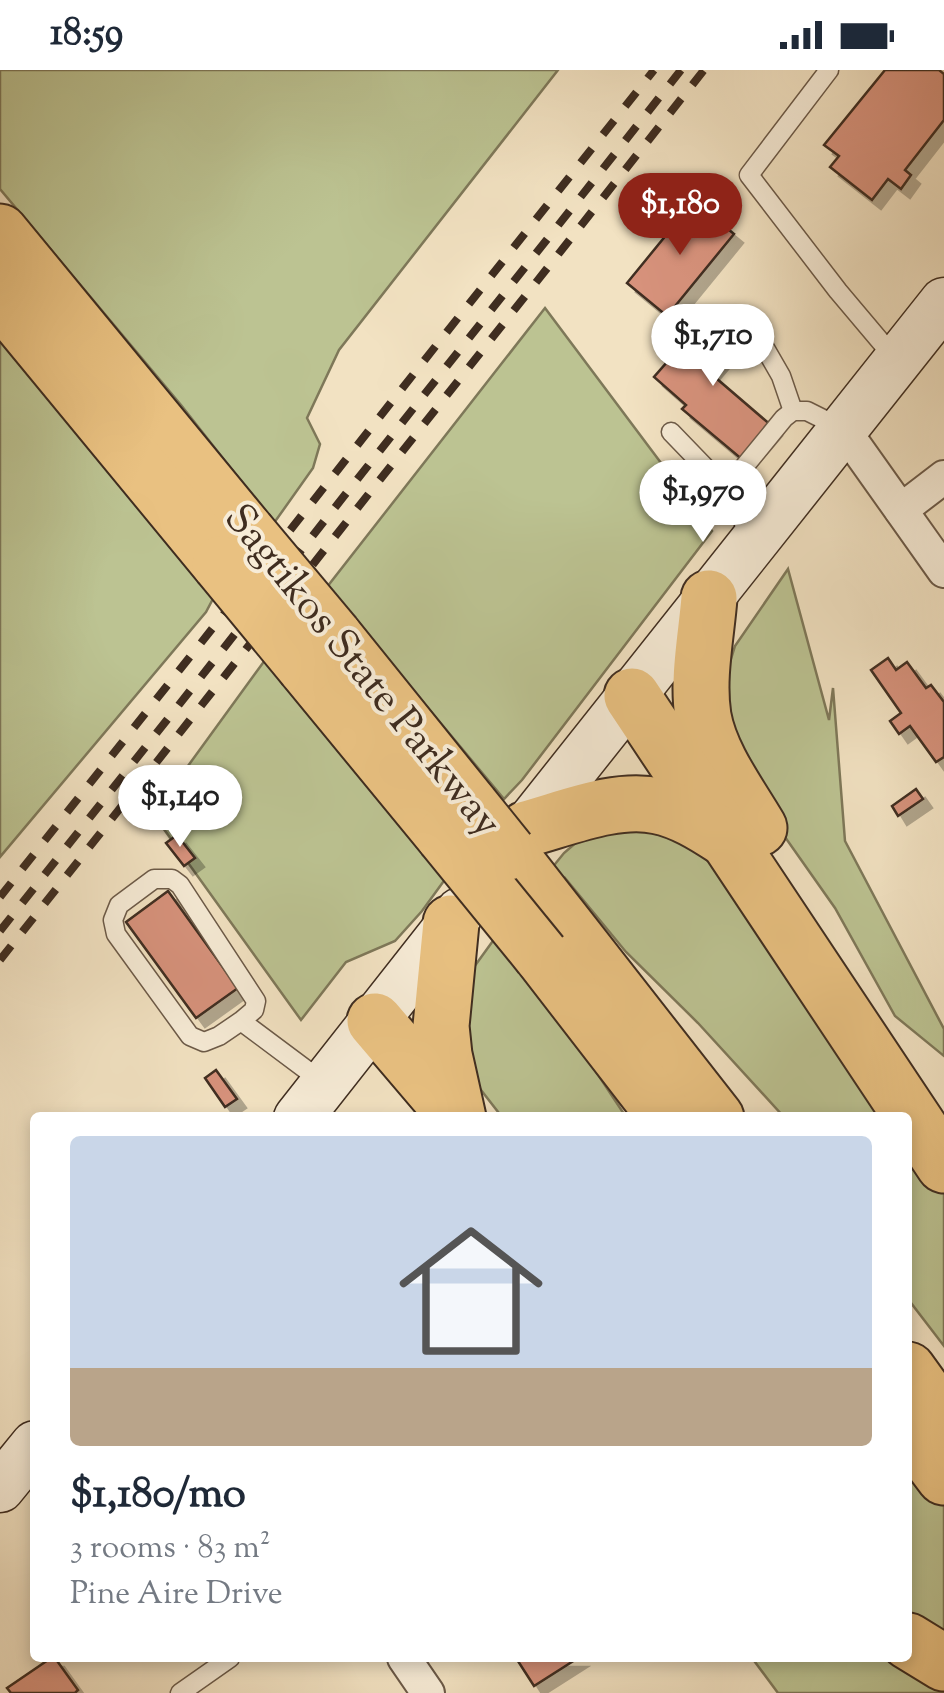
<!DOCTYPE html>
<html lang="en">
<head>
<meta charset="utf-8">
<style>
	:root { --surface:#fff; --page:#f6f6f7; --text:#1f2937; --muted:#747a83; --line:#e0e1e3; --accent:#8f2418 }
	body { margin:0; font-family:"Sorts Mill Goudy",serif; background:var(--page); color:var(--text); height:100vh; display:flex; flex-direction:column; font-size:38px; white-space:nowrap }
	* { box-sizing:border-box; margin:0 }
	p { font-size:32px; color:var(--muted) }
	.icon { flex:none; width:55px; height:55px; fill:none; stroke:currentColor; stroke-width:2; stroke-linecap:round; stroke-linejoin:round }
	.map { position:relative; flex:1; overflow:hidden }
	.sheet { position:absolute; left:30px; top:1042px; width:882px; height:550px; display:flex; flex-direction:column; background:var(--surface); border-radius:10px; box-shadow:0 5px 15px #0003 }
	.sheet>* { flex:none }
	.price { position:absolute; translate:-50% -85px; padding:0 22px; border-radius:35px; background:#fff; color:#222; font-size:32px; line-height:65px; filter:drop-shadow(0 2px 5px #0008) }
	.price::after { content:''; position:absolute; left:50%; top:60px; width:30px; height:22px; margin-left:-15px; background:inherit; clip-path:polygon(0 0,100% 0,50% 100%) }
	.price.active { background:var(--accent); color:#fff }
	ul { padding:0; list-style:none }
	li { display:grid; align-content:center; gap:20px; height:530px; padding:0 40px }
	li+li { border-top:2px solid var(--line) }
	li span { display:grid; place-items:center; height:310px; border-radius:10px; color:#555 }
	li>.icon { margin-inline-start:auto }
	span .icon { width:180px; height:180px; fill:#fffc; stroke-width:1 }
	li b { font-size:42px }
	.status { display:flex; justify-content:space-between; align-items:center; height:70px; padding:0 50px; background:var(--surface); direction:ltr }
	.status svg { height:28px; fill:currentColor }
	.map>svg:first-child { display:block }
</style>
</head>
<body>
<div class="status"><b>18:59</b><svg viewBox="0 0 49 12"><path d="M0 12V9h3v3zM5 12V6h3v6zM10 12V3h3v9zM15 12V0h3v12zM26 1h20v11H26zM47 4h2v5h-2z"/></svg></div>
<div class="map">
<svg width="944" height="1623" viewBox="0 0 944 1623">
	<defs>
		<filter id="shadow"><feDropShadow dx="9" dy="9" stdDeviation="0" flood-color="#0004"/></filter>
	</defs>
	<rect width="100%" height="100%" fill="#f2e2c2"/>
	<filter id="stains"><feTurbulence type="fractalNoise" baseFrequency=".002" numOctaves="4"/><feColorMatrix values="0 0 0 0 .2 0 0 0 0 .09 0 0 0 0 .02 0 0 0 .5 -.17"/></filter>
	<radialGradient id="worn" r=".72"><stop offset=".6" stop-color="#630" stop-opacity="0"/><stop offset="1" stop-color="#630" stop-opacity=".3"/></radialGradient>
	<g fill="#bcc392" stroke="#7e7859" stroke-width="2.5">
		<path d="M0,0H558L339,280L307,348L320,374L313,398L274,453L181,335L0,119Z"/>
		<path d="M545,238L712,461L522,710L504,729L327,517Z"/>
		<path d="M0,261L215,525L206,542L0,787Z"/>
		<path d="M788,499L829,650L833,618L845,771L944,959V986L895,946L835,838L749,716L724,620L727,602L735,576Z"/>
		<path d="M268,586L446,808L422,841L395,871L346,892L301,950L153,744Z"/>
		<path d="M615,754L710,777L895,1047H784L698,953L626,882L565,808L508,883L550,932L626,1047H502L467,1002L464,938L474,897L495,868L564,783L579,770Z"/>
		<path d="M908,1066L944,1120V1276L908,1229Z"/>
		<path d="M908,1390L944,1436V1578L908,1554Z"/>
		<path d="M752,1588H908L944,1608V1623H778Z"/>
	</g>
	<g fill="#d7927b" stroke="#3f2d20" stroke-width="2.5" filter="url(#shadow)">
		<path d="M885,0H939L944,4V50L905,100L911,105L901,119L888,109L872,130L830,97L839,86L824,75Z"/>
		<path d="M694,131L734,164L667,246L627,213Z"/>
		<path d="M710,243L739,267L709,302L773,357L744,391L682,339L686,335L654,307Z"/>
		<path d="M888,588L896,600L907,592L926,618L931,615L944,632V687L936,692L910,656L899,664L890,651L901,643L871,600Z"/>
		<path d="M916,719L923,729L898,746L892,736Z"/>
		<path d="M177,765L195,788L184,796L166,773Z"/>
		<path d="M168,821L238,918L196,948L126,852Z"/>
		<path d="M216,1000L237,1029L225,1037L205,1008Z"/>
		<path d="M51,1588H55L78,1620L75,1623H11L7,1618Z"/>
		<path d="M516,1588H578L534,1616Z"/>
	</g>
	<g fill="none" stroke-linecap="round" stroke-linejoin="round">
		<defs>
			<g id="lane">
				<path d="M829,0L749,105L838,221L897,291"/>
				<path d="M747,247L781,306L793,341"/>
				<path d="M671,362L726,419L736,441L753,465"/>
				<path d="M726,419L784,348L793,341H807L841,358"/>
				<path d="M241,951L254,940L256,931L180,815L172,809H154L119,835L113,850L116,864L190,966L204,972L219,966L241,951L324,1013"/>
				<path d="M180,1623L230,1588"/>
			</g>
			<g id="street">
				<path d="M844,360L944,501"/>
				<path d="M901,440L944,407"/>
				<path d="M404,1588L428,1623"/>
			</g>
			<g id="secondary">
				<path d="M517,770L944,232"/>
				<path d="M298,1048L460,842"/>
				<path d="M0,1418L35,1375"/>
			</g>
			<g id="highway">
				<path d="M0,162L247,462"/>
				<path d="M0,227L220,494"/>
				<path d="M709,528C706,566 697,608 703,646C710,686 739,724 759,758"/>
				<path d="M334,566L471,736"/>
				<path d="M305,597L444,766"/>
				<path d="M632,626L944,1095"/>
				<path d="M526,759C567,748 616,727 658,736C682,741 703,754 723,767"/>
				<path d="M508,782L716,1048"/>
				<path d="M451,853L441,956L444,985L458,1048"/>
				<path d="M541,885L667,1048"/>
				<path d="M375,951L455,1045"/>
				<path d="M908,1300L944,1350"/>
				<path d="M908,1359L944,1407"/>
				<path d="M908,1571L944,1593"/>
			</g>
		</defs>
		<use href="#lane" stroke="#6c5a48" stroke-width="21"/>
		<use href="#street" stroke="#6c5a48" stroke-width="36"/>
		<use href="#secondary" stroke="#3f2d20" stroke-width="51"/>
		<use href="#highway" stroke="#3f2d20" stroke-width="59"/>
		<use href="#lane" stroke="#f7ecd7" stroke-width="18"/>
		<use href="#street" stroke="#f7ecd7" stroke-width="32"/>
		<use href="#secondary" stroke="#f7ecd7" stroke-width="48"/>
		<use href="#highway" stroke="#e9c181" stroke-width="55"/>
		<g stroke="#3f2d20" stroke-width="8" stroke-dasharray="18 18" stroke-linecap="butt">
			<path d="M0,827L654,0"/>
			<path d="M0,861L681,0"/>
			<path d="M0,890L704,0"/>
		</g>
		<defs>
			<g id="highway-bridge">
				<path d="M247,462L334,566"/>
				<path d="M220,494L305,597"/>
				<path d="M471,736L508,782"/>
				<path d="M444,766L541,885"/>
			</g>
		</defs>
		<use href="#highway-bridge" stroke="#3f2d20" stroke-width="59" stroke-linecap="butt"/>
		<use href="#highway-bridge" stroke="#e9c181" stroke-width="55"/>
	</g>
	<g text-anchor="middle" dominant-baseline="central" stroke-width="8" stroke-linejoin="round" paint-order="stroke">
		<g font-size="42" fill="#3f2d20" stroke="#f7ecd7">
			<text transform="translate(361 602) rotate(51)">Sagtikos State Parkway</text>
		</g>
	</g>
	<rect width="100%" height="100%" filter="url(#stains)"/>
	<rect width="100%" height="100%" fill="url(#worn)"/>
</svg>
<b class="price active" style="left:680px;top:188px">$1,180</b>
<b class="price" style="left:713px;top:319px">$1,710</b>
<b class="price" style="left:703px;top:475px">$1,970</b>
<b class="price" style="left:180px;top:780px">$1,140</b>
<section class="sheet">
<ul>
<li><span style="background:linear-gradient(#c9d6e8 75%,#b9a48a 0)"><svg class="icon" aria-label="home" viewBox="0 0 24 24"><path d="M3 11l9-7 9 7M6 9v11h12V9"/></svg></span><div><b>$1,180/mo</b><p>3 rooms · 83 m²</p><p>Pine Aire Drive</p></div></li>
</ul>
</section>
</div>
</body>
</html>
